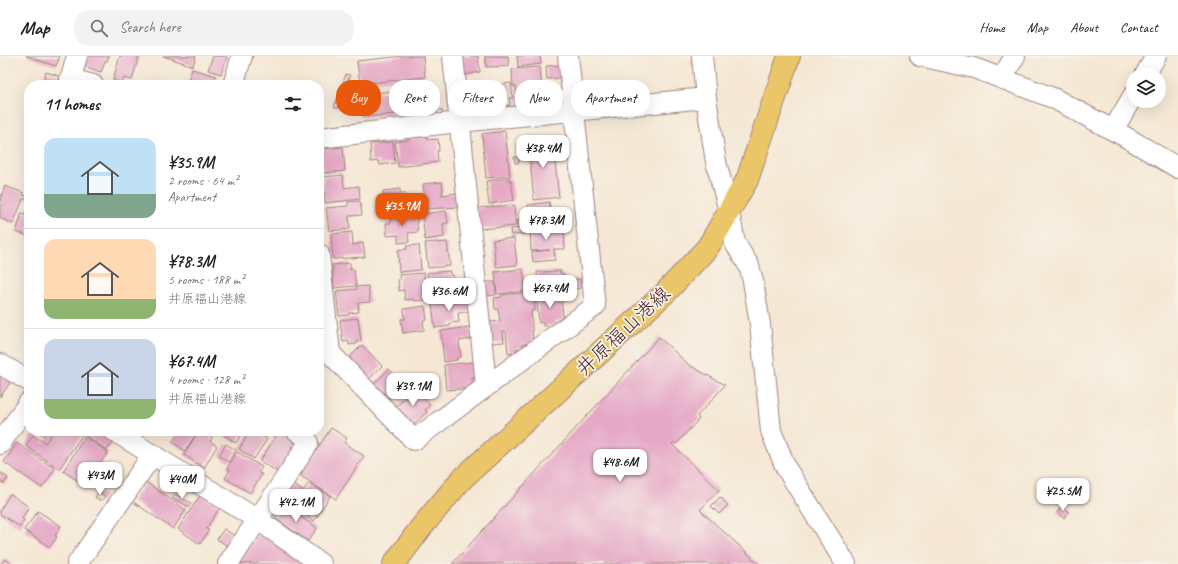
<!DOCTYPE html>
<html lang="en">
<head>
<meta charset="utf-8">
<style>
	:root { --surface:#fff; --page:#f2f2f2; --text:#222; --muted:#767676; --line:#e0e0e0; --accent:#ea580c }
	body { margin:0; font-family:Caveat,"Klee One",sans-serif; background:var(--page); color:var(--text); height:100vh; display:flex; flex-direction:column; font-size:15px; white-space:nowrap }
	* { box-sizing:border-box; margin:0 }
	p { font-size:13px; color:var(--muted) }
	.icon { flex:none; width:22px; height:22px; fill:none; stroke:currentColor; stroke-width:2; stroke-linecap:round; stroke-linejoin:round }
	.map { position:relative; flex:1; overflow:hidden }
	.details { position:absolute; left:24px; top:24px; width:300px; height:356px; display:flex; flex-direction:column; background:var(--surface); border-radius:16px; box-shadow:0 4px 16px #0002 }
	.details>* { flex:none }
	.guide { position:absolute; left:336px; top:24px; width:380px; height:36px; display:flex; gap:8px }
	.controls { position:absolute; left:1126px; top:12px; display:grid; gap:8px }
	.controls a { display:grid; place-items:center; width:40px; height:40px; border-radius:50%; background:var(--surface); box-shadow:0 4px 16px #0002; font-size:20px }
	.price { position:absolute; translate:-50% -34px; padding:0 9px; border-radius:8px; background:#fff; color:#222; font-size:13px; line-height:26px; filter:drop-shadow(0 1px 2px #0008) }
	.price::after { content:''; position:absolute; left:50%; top:24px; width:12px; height:9px; margin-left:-6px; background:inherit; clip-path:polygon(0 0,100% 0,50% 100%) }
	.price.current { background:var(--accent); color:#fff }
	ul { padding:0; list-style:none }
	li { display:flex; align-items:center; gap:12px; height:100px; padding:0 20px }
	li+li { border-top:1px solid var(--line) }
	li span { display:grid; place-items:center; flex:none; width:112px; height:80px; border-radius:12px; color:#555 }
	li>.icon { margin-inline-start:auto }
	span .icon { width:48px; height:48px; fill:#fffc; stroke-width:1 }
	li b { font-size:17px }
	h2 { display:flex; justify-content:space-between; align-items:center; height:48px; padding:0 20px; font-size:17px }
	.pill { padding:0 14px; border-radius:16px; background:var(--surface); box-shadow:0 4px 16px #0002; font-size:14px; line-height:36px }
	.pill.current { background:var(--accent); color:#fff }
	header { display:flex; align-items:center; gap:24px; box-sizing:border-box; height:56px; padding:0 20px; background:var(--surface); border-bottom:1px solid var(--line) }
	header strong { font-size:19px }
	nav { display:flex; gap:22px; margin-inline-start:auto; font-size:14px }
	.search { width:280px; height:36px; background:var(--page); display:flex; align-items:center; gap:10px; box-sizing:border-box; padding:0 14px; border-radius:16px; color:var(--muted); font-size:15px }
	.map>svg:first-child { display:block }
</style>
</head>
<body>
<header>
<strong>Map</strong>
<div class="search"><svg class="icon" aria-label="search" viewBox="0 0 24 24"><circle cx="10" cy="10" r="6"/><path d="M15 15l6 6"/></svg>Search here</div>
<nav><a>Home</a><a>Map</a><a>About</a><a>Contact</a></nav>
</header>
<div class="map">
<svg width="1178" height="508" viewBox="0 0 1178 508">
	<rect width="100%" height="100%" fill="#f7f3e8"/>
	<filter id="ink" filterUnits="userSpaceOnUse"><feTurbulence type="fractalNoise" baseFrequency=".025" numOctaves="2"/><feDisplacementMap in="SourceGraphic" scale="8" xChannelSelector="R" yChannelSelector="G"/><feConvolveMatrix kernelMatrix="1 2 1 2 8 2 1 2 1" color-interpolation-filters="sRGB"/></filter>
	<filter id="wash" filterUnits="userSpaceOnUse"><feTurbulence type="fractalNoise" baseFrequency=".012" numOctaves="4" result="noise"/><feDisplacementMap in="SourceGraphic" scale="16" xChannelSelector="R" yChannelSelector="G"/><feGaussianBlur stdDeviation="0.9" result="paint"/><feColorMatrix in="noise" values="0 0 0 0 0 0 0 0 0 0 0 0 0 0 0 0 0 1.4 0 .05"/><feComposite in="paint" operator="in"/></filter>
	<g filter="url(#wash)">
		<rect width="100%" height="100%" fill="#f5e7d4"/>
		<g id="blocks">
			<g fill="#e5a9c6">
				<path d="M26,0H60L56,10Z"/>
				<path d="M87,0H109L107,5H105L101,16L83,10Z"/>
				<path d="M120,0H139L132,24L124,22L122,27L113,24Z"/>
				<path d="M163,0H196L193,10Z"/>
				<path d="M213,0L227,1L221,18L208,14Z"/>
				<path d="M404,0H423L425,21L360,28L357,5Z"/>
				<path d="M462,0H478L480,16L464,19Z"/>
				<path d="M485,0H508L509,10L486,11Z"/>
				<path d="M517,0H540L541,8L518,11Z"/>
				<path d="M560,9L561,22L547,23L546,10Z"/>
				<path d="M540,11L543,48L518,50L516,30H513L512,13Z"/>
				<path d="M192,13L216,20L214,29H187Z"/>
				<path d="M46,16L59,20L56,29L42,28Z"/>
				<path d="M346,18L350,19L338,52L334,51Z"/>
				<path d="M511,27L513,42H509L510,49L492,51L489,30Z"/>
				<path d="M481,30L483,52L468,54L465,32Z"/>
				<path d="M406,34L408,57L363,61L361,38Z"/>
				<rect x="437" y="54" width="5" height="6"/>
				<path d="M505,75L510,120L486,122L482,78Z"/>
				<path d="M427,80V84L438,83L439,95H437L438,106L398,111L395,86L409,84V82Z"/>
				<path d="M552,82L559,141L534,144L528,85Z"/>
				<path d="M393,86L395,107L380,109L379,105L371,106L370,88Z"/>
				<path d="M343,91L345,115L324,117L321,93Z"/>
				<path d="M514,101H519V107H515Z"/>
				<path d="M343,119L344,132L359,130L360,143L325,147L323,121Z"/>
				<path d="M509,122V125L511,124L514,144L489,148L486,125Z"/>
				<path d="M442,126L443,136H442V139L457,137L459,151L426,153L423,128Z"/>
				<path d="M5,130L24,137L23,139L27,140L26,143H23L13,168L0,162V144Z"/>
				<path d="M400,133V137H405L407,157L385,159L383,135Z"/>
				<path d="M360,145L362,159L349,160L350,173L329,175L326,152L348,150V146Z"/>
				<path d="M549,146L552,163L530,166L528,149Z"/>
				<path d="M514,149L516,170L479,173L477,152Z"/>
				<path d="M26,154L29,155V184H27L29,180L16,176L22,157L25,158Z"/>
				<path d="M446,155L448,167L443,168L444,181L425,184L422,158Z"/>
				<path d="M416,158L418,176L408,177L409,186L398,187V179L387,180L386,167H391V160Z"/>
				<path d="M525,164L526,169L517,170V165Z"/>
				<path d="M554,167V172H564L565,193H554L555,204L533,206L532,196L550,194L531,195L530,168Z"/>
				<path d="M526,172V178L511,179L510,173Z"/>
				<path d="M352,176L353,189L363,187L365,201L333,203L331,178Z"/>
				<path d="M514,182L517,209L496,211L493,184Z"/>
				<path d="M438,186V187L447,186L450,210L428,212L425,187Z"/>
				<path d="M419,189L421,214L399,216L398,194L407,193L406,190Z"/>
				<path d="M350,207V214L354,213L356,230L334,232L332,209Z"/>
				<path d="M523,213L526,235L497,238L495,216Z"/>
				<path d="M450,215V219H453V242L431,243L430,223H428L427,217Z"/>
				<path d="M561,215L560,217L564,218L565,232H563V235L538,236L537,216Z"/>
				<path d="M424,217L426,244L413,245V243L405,244L404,234L399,235L398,223H400L399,219Z"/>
				<path d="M580,223L581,232L567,234L566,224Z"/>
				<path d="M484,226H495L496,239L485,240Z"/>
				<path d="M466,227L467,241L455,242V228Z"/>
				<path d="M368,230L370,246L358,247L359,256L349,257V259L339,260L336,235L357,233L356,231Z"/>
				<path d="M534,236L535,255H531L533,288H522L523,292L516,293V297L508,298L506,275H503L504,286L491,287L489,266L500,265L498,253H495L494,242L501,241V239Z"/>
				<path d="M561,237L563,264L556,265L557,269L543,270V266L539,267L537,245H539V239Z"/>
				<path d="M468,242L470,255L458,257L459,266L450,267V270L435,272L432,248L457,246L456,244Z"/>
				<path d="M425,250L427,264H423L424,274L403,277L401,263H405L404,253Z"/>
				<path d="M358,262L361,285H357V288L349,289V285L343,286L340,264Z"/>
				<path d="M470,271L471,283L459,285L461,301H457V304L444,306L441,275Z"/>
				<path d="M659,281L689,309L725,329L697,360L699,363L676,388L674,386L672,388L719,434L700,454L759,508H452Z"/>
				<path d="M362,289L382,310L369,323L358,311L356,313L349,305L351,303L350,301Z"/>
				<path d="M474,306L475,322H472L473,332L446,334L444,309Z"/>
				<path d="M389,313L402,327L392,336L393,338L387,344L373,329Z"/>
				<path d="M0,319L10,327L0,341Z"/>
				<path d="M415,332L430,349L425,354L427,356L412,370L395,352Z"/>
				<path d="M331,372L347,382L344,387L364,400L336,443L301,420L302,418L297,416L310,397L313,399Z"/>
				<path d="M36,375H48L44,380Z"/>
				<path d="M54,375H78L83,378L59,413L26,390L33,379L45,387Z"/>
				<path d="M89,375H95L113,387L107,394L86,380Z"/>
				<path d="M180,375H198L185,395L172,386Z"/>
				<path d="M201,375L212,381L210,385L217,390L204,412L184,399L197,377L199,379Z"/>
				<path d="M217,375H243L236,387Z"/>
				<path d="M250,375H261L259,378L267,383L254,403L239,393Z"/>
				<path d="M279,375H281L295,384L291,391L294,393L279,417L260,405Z"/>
				<path d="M85,381L108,396L86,430L63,415Z"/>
				<path d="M17,387L55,413L42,432L4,406Z"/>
				<path d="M226,388L236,394L229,406L219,400Z"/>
				<path d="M237,396L262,411L258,417L262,418L250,437L225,422L230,414L227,412Z"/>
				<path d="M0,416L8,422L4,428L0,425Z"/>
				<path d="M146,426L186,454L173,473L132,445Z"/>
				<path d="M290,427L303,435L309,427L330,440L314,465L280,444Z"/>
				<path d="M99,436L105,440L101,445L95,441Z"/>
				<path d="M10,438L29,451L22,462L24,464L20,471L0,458V454Z"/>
				<path d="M175,438L191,447L189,451L172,442Z"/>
				<path d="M201,438L220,451L206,473L209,474L200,488L178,473Z"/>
				<path d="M720,441L728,449L719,458L711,450Z"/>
				<path d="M284,449L317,472L308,485L275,462Z"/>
				<path d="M1062,450L1069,456L1064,462L1057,456Z"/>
				<path d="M38,455L61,470L55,480L57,481L50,491L24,474Z"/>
				<path d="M224,473L236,481L229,491L217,483Z"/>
				<path d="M263,478L303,506L302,508H238L257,480Z"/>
				<path d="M5,503L12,508H1Z"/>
			</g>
		</g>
	</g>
	<g filter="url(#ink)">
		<use href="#blocks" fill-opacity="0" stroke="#a08380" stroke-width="1"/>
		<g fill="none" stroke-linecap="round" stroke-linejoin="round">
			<defs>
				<g id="minor">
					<path d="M453,0L486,329"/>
					<path d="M702,0L706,42L716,106L729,155L735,187L749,210L753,225L760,268L771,375L786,412L846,508"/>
					<path d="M920,0L974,12L1053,42L1124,80L1178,112"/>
					<path d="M1145,19L1156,0"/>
					<path d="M1002,22L1015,0"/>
					<path d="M70,23L93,29"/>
					<path d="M69,29L77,0"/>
					<path d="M233,29L242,0"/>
					<path d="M1113,74L1133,40"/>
					<path d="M319,82L459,66L706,42"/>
					<path d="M319,198L330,297L414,384L595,250L568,0"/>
					<path d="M0,308L29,325"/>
					<path d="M114,375L258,464L321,508"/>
					<path d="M0,388L29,346"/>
					<path d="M77,508L153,398"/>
					<path d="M228,508L308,388C307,380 303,379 297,375"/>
				</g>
				<path id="primary" d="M394,508L423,469L462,423L666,236L708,191L747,124L789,0"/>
			</defs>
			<use href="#minor" stroke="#a08380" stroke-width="22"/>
			<use href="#primary" stroke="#a08380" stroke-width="24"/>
			<use href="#minor" stroke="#fff" stroke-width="20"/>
			<use href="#primary" stroke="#ebc669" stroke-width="22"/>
		</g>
	</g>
	<g text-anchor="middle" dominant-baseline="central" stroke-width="3.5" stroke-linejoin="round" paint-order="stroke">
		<g font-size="20" fill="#4a1f2b" stroke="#f7f3e8">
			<text transform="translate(623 275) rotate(-43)">井原福山港線</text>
		</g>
	</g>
</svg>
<div class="controls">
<a><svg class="icon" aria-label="layers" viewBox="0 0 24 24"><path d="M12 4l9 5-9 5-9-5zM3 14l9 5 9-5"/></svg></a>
</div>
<b class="price" style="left:543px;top:113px">¥38.4M</b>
<b class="price current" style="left:402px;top:171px">¥35.9M</b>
<b class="price" style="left:546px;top:185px">¥78.3M</b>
<b class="price" style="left:550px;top:253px">¥67.4M</b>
<b class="price" style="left:449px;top:256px">¥36.6M</b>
<b class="price" style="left:413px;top:351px">¥39.1M</b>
<b class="price" style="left:620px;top:427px">¥48.6M</b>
<b class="price" style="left:100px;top:440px">¥43M</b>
<b class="price" style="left:182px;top:444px">¥40M</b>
<b class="price" style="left:1063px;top:456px">¥25.5M</b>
<b class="price" style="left:296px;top:467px">¥42.1M</b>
<div class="guide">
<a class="pill current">Buy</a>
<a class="pill">Rent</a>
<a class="pill">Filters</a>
<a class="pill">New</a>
<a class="pill">Apartment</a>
</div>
<section class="details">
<h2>11 homes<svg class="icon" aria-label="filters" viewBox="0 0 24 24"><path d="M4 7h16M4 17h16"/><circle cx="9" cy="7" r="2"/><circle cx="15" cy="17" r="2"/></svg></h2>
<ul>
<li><span style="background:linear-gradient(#bfe0f5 70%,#7fa58c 0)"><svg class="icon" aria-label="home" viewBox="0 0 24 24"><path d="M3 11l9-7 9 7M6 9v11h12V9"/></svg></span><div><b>¥35.9M</b><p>2 rooms · 64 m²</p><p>Apartment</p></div></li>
<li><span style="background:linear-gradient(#ffd9b3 75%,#8fb573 0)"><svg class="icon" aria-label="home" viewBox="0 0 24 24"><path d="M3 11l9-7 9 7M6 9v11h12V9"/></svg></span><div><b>¥78.3M</b><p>5 rooms · 188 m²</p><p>井原福山港線</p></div></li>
<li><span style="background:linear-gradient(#c9d6e8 75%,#8fb573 0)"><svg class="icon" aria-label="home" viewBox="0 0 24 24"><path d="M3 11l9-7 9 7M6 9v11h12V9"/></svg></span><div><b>¥67.4M</b><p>4 rooms · 128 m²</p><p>井原福山港線</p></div></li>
</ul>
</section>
</div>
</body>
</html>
